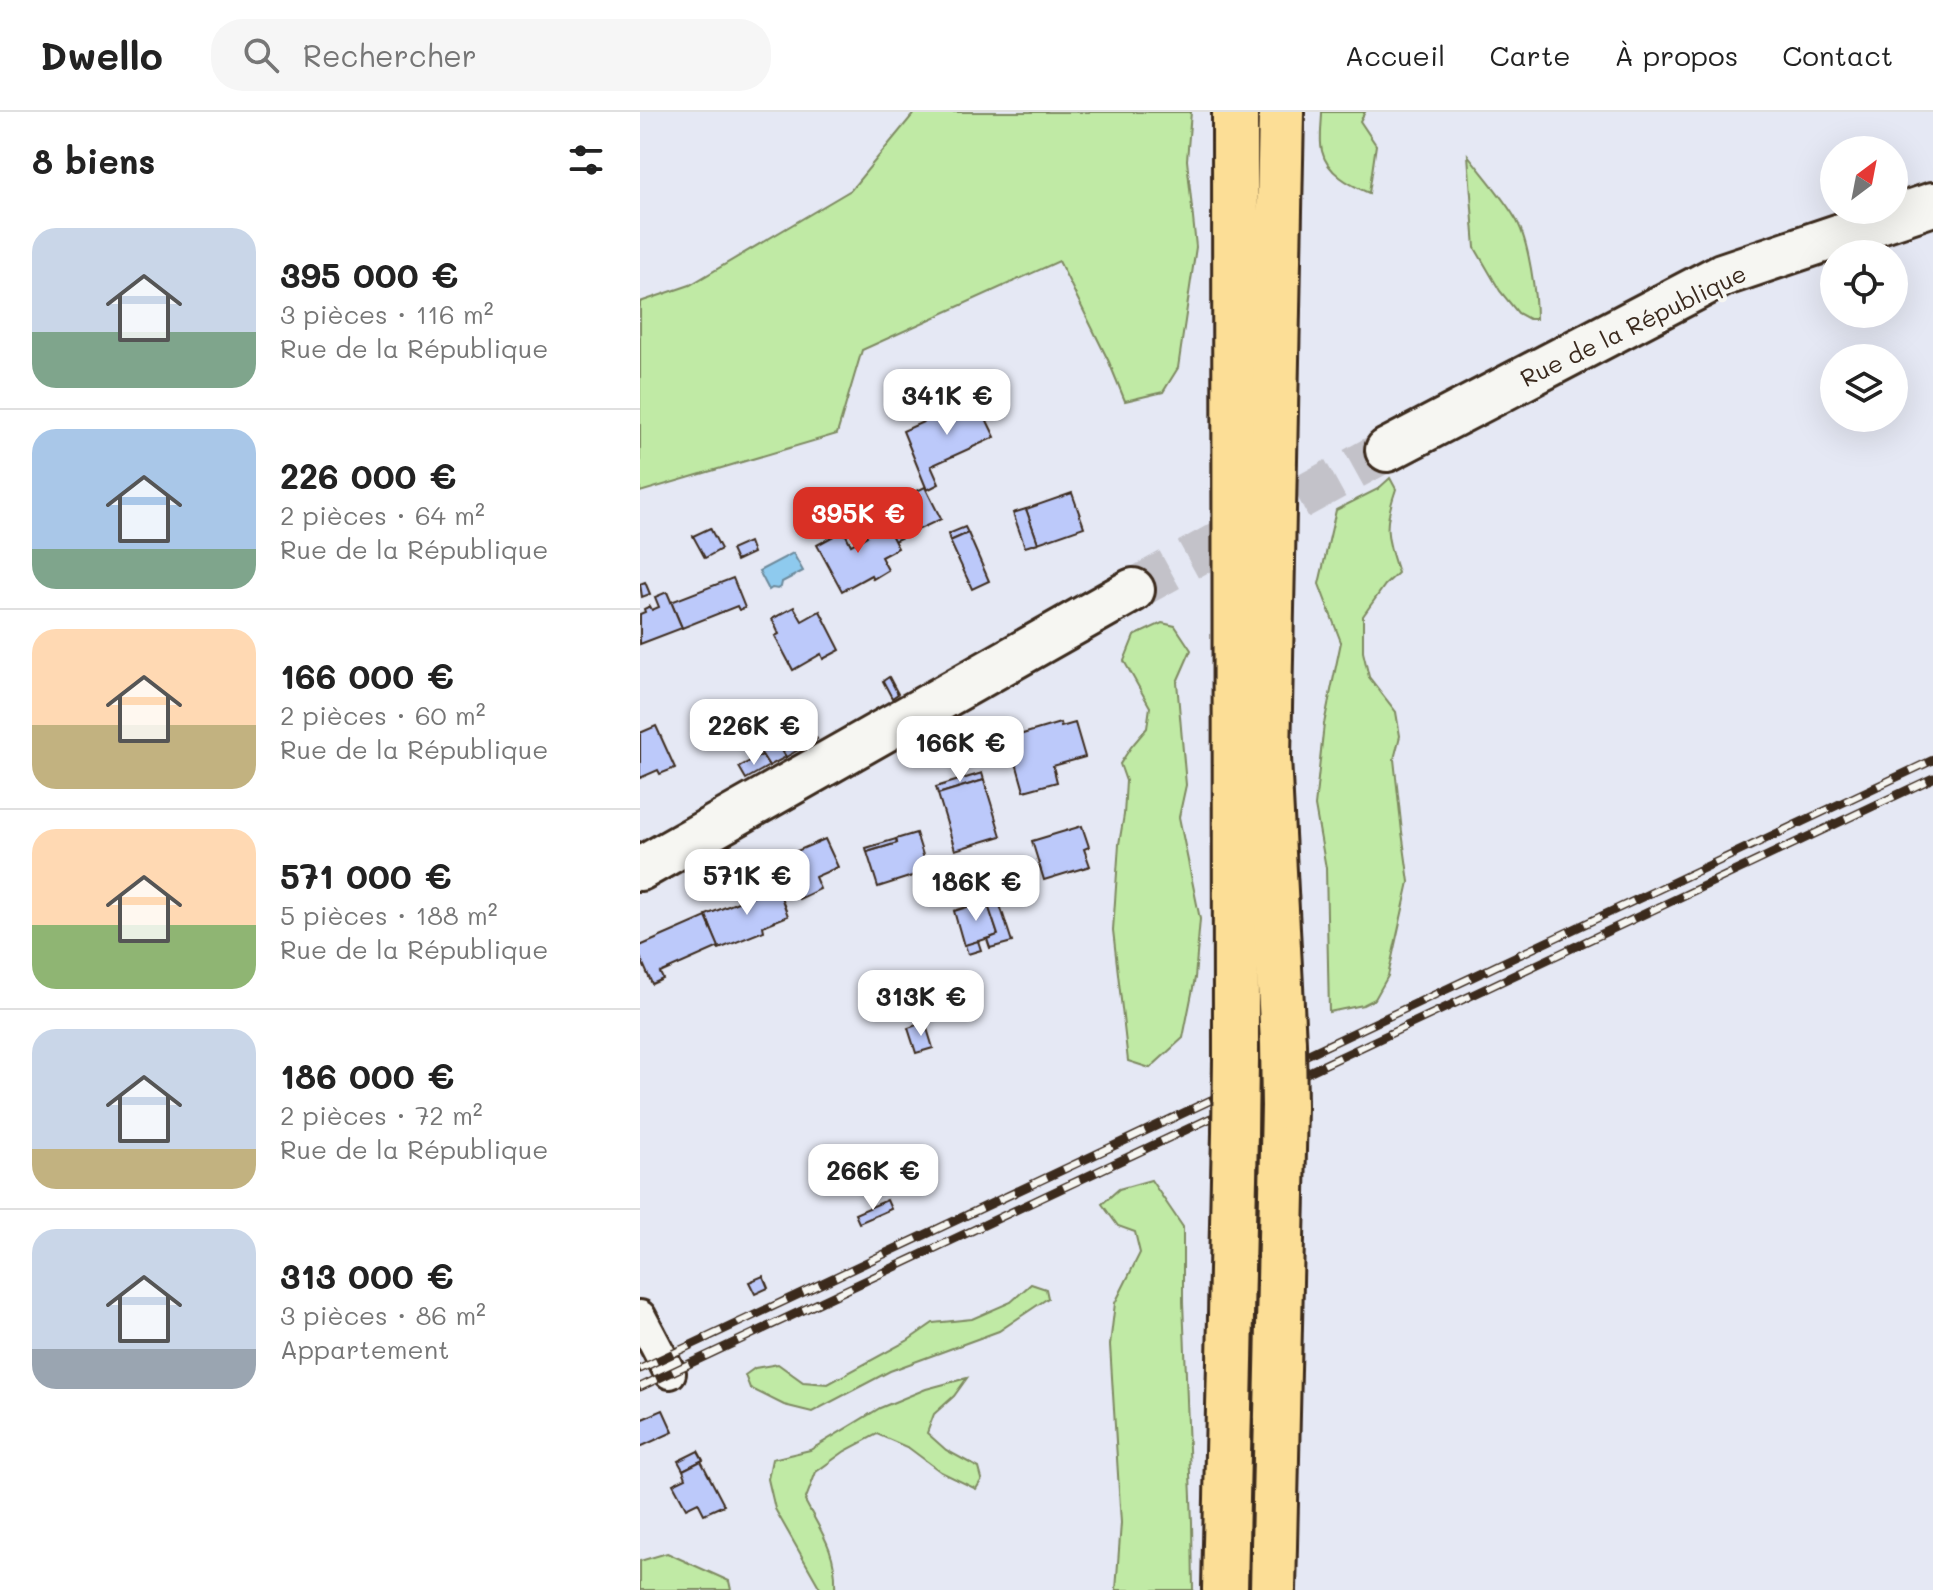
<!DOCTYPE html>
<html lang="fr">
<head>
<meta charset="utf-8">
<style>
	:root { --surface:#fff; --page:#f6f6f6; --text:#222; --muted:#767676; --line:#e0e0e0; --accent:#d93025 }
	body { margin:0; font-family:Mali,sans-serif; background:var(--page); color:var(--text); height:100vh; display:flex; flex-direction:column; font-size:30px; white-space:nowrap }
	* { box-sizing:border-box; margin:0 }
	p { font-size:26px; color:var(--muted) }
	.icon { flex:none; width:44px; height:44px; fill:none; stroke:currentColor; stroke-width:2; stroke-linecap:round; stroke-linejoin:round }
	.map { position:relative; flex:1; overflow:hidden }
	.sheet { display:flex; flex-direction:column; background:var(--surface); width:640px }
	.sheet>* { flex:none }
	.needle { width:52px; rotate:32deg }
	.controls { position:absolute; left:1180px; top:24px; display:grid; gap:16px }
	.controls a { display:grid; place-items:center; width:88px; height:88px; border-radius:50%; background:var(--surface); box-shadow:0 8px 32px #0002; font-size:40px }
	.price { position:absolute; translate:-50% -68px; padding:0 18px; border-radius:16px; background:#fff; color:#222; font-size:26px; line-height:52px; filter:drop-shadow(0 2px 4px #0008) }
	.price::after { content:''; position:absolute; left:50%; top:48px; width:24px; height:18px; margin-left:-12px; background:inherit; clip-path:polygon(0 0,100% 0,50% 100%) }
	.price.on { background:var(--accent); color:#fff }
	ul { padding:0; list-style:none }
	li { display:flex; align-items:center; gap:24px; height:200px; padding:0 32px }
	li+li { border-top:2px solid var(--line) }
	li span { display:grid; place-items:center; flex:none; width:224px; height:160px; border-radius:24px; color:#555 }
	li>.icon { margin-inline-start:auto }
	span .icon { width:96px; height:96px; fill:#fffc; stroke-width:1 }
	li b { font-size:34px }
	h2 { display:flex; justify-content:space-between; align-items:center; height:96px; padding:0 32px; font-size:34px }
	header { display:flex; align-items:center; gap:48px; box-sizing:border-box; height:112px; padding:0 40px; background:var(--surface); border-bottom:2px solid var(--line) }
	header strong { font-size:38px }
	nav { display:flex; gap:44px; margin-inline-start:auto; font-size:28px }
	.search { width:560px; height:72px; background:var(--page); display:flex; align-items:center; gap:20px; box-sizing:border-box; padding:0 28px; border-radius:32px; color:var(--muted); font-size:30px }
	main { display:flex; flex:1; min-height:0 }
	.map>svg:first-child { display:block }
</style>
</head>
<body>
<header>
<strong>Dwello</strong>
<div class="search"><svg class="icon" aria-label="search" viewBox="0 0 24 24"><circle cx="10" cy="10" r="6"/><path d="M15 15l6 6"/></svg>Rechercher</div>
<nav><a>Accueil</a><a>Carte</a><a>À propos</a><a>Contact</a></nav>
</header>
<main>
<section class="sheet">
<h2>8 biens<svg class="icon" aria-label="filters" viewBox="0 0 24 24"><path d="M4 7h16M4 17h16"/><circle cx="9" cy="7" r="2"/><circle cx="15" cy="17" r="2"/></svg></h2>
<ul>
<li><span style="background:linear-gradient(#c9d6e8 65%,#7fa58c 0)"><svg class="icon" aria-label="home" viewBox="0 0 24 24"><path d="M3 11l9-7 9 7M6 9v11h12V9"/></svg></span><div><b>395 000 €</b><p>3 pièces · 116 m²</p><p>Rue de la République</p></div></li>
<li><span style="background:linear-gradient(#a9c7e8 75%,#7fa58c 0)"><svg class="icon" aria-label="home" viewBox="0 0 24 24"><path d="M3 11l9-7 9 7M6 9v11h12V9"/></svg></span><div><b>226 000 €</b><p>2 pièces · 64 m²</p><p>Rue de la République</p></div></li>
<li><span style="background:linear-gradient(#ffd9b3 60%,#c2b280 0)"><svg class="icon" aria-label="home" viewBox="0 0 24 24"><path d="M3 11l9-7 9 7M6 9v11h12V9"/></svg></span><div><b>166 000 €</b><p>2 pièces · 60 m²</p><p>Rue de la République</p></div></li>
<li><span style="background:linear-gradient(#ffd9b3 60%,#8fb573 0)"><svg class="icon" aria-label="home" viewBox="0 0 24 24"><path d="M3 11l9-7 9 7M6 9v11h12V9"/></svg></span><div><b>571 000 €</b><p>5 pièces · 188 m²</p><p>Rue de la République</p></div></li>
<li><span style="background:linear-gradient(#c9d6e8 75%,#c2b280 0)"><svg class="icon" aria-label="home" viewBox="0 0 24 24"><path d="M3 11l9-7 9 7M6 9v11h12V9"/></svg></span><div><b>186 000 €</b><p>2 pièces · 72 m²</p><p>Rue de la République</p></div></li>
<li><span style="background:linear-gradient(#c9d6e8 75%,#9aa5b1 0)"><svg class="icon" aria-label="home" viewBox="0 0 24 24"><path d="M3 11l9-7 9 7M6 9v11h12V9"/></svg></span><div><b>313 000 €</b><p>3 pièces · 86 m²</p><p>Appartement</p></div></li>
</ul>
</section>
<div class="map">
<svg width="1293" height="1478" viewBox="0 0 1293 1478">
	<rect width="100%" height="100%" fill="#e5e8f4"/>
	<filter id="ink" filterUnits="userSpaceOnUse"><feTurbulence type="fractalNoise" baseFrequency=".0125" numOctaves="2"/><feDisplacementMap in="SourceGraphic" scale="16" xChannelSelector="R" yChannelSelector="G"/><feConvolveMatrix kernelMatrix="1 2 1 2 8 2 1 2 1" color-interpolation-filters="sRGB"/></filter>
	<g filter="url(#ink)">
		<g fill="#c0eaa5" stroke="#7e8a62" stroke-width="2">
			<path d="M275,0H551L547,48L556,135L538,256L523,280L485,289L469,250L419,149L222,238L197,322L0,380V190L50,173L211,78Z"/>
			<path d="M682,0H725L720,9L736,33L729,81C710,73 687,61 682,39C679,28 682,12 682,0Z"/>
			<path d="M828,43C844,64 864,86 877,109C889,131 896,182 896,207H889L878,201L860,179L835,136Z"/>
			<path d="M750,366L756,377C743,415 746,423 758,461L745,473L723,504V540L729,565L756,600L760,624L754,647L762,720L769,770L748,864L735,887L723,893L689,900L686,756L675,694L684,612L701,530L679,472L696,398L738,377Z"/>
			<path d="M522,511L535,514L551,538L537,570L546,673L539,705L560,807L555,866L543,926L510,956L488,949L473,818L479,732L484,703L486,669L480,652L491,635L507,616L510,595L484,549L494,524Z"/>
			<path d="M511,1068L543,1115V1190L552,1410L553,1478H476L481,1411L470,1233L475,1191L500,1141L495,1120L478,1114L462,1092L479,1077Z"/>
			<path d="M391,1172L406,1177L408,1186L359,1219L250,1259L172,1300L144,1293L110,1276L105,1263L115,1256L138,1252L163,1270L188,1272L267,1229L293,1211L332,1207L371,1190Z"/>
			<path d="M327,1266L314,1284L294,1302L287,1321L306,1338L339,1356L342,1367L336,1377L301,1360L269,1336L237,1322L205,1339L176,1360L165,1389C182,1421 197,1440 195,1478H181L135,1397L128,1367L132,1347L170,1338L240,1296L286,1277Z"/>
			<path d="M27,1441L89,1469L91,1478H0V1449Z"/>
		</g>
		<path fill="#8ecaee" stroke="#6d8a9b" stroke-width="2" d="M153,441L163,459L142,470L141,475L138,477L132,476L129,478L119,459Z"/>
		<g fill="#bcc9fa" stroke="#3b2a1e" stroke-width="2">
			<path d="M336,286L355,325L291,354L299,372L287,378L263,319Z"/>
			<path d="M285,375L301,407L254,429L238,398Z"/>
			<path d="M432,381L444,415L398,431L386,397Z"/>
			<path d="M386,397L398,431L385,435L373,401Z"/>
			<path d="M243,407L258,436L241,445L248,458L233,467L231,463L202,479L177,433L199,421L206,423L211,433L227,424L224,418Z"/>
			<path d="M325,415L328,421L310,429L308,422Z"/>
			<path d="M70,416L81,437L65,446L53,424Z"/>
			<path d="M328,421L349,469L332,477L310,429Z"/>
			<path d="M109,430L113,441L96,449L91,438Z"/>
			<path d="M93,466L105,496L99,498L97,494L42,516L31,490Z"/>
			<path d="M5,470L10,482L2,485L0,472Z"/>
			<path d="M27,480L42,516L0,532V502L5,500L4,497L10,494L12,498L19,495L15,485Z"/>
			<path d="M154,495L162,509L180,499L200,538L183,547L181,542L153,558L135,524L139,522L132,507Z"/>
			<path d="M249,565L258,582L252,586L243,569Z"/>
			<path d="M162,603L177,627L146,645L131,621Z"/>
			<path d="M420,611L421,615L435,611L445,645L413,654L417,670L384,679L369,626Z"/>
			<path d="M16,614L35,656L20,662L18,658L0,666V621Z"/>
			<path d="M131,621L146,645L129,654L114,630Z"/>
			<path d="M122,643L129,654L106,667L99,655Z"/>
			<path d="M342,661L344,668L298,682L296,675Z"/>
			<path d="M344,668L361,724L315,738L298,682Z"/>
			<path d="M442,714L449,735L444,737L450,754L404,768L392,729Z"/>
			<path d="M276,721L288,759L238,775L227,740L257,731L256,727Z"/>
			<path d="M185,727L198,755L175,765L180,777L159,787L153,775L151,776L138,747Z"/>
			<path d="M256,727L257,731L227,740L226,736Z"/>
			<path d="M137,774L148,804L123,814L124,819L79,837L66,803Z"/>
			<path d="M347,789L358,823L324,834L314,799Z"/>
			<path d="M359,790L372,830L350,836L347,827L358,823L348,793Z"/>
			<path d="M66,805L79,835L20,861L23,867L12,872L0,845V834Z"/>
			<path d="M338,829L341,838L328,842L325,833Z"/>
			<path d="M285,910L293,936L276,941L268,916Z"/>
			<path d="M247,1088L251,1097L219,1111L215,1102Z"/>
			<path d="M123,1164L128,1176L115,1182L109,1170Z"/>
			<path d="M23,1298L33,1320L0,1335V1308Z"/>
			<path d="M58,1339L63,1348L43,1358L38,1349Z"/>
			<path d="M61,1349L84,1393L64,1402L58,1390L46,1396L33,1372L46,1366L43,1358Z"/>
		</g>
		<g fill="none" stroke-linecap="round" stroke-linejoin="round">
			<path stroke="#c3c2c9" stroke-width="42" stroke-dasharray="42 21" stroke-linecap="butt" d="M493,478L747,338"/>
			<defs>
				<path id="street" d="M0,1204L30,1261"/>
				<g id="secondary">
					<path d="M747,338L1082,163L1293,92"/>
					<path d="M0,757L493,478"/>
				</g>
				<g id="primary">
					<path d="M595,0L596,948"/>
					<path d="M641,0L628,646L643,931"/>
					<path d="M585,1478L595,1021"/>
					<path d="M633,1478L644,994"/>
				</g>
			</defs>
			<use href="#street" stroke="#3b2a1e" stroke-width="36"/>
			<use href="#secondary" stroke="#3b2a1e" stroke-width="48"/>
			<use href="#primary" stroke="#3b2a1e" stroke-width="50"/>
			<use href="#street" stroke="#f6f6f2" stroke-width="30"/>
			<use href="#secondary" stroke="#f6f6f2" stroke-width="42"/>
			<use href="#primary" stroke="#fcde96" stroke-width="44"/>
			<defs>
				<g id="rail">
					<path d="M0,1257L1293,648"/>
					<path d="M0,1275L1293,666"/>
				</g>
			</defs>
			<use href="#rail" stroke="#3b2a1e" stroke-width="9"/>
			<use href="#rail" stroke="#f6f6f2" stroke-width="6" stroke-dasharray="18" stroke-linecap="butt"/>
			<defs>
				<g id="primary-bridge">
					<path d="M643,931L644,994"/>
					<path d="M595,1021L596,948"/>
				</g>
			</defs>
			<use href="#primary-bridge" stroke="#3b2a1e" stroke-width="50" stroke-linecap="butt"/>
			<use href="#primary-bridge" stroke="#fcde96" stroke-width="44"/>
		</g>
	</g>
	<g text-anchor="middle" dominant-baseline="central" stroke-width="8" stroke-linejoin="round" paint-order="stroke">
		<g font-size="24" fill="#3b2a1e" stroke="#f6f6f2">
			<text transform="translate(993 213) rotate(-26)">Rue de la République</text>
		</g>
	</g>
</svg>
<div class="controls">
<a><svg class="needle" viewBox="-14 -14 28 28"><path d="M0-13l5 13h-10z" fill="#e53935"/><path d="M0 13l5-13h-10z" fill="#767676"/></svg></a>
<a><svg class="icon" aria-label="locate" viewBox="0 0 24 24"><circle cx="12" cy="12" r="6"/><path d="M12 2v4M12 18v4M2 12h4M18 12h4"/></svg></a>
<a><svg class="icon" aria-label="layers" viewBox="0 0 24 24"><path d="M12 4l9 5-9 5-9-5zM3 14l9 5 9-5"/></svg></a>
</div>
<b class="price" style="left:307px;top:325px">341K €</b>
<b class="price on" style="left:218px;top:443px">395K €</b>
<b class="price" style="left:114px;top:655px">226K €</b>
<b class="price" style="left:320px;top:672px">166K €</b>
<b class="price" style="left:107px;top:805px">571K €</b>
<b class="price" style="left:336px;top:811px">186K €</b>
<b class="price" style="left:281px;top:926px">313K €</b>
<b class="price" style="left:233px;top:1100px">266K €</b>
</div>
</main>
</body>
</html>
